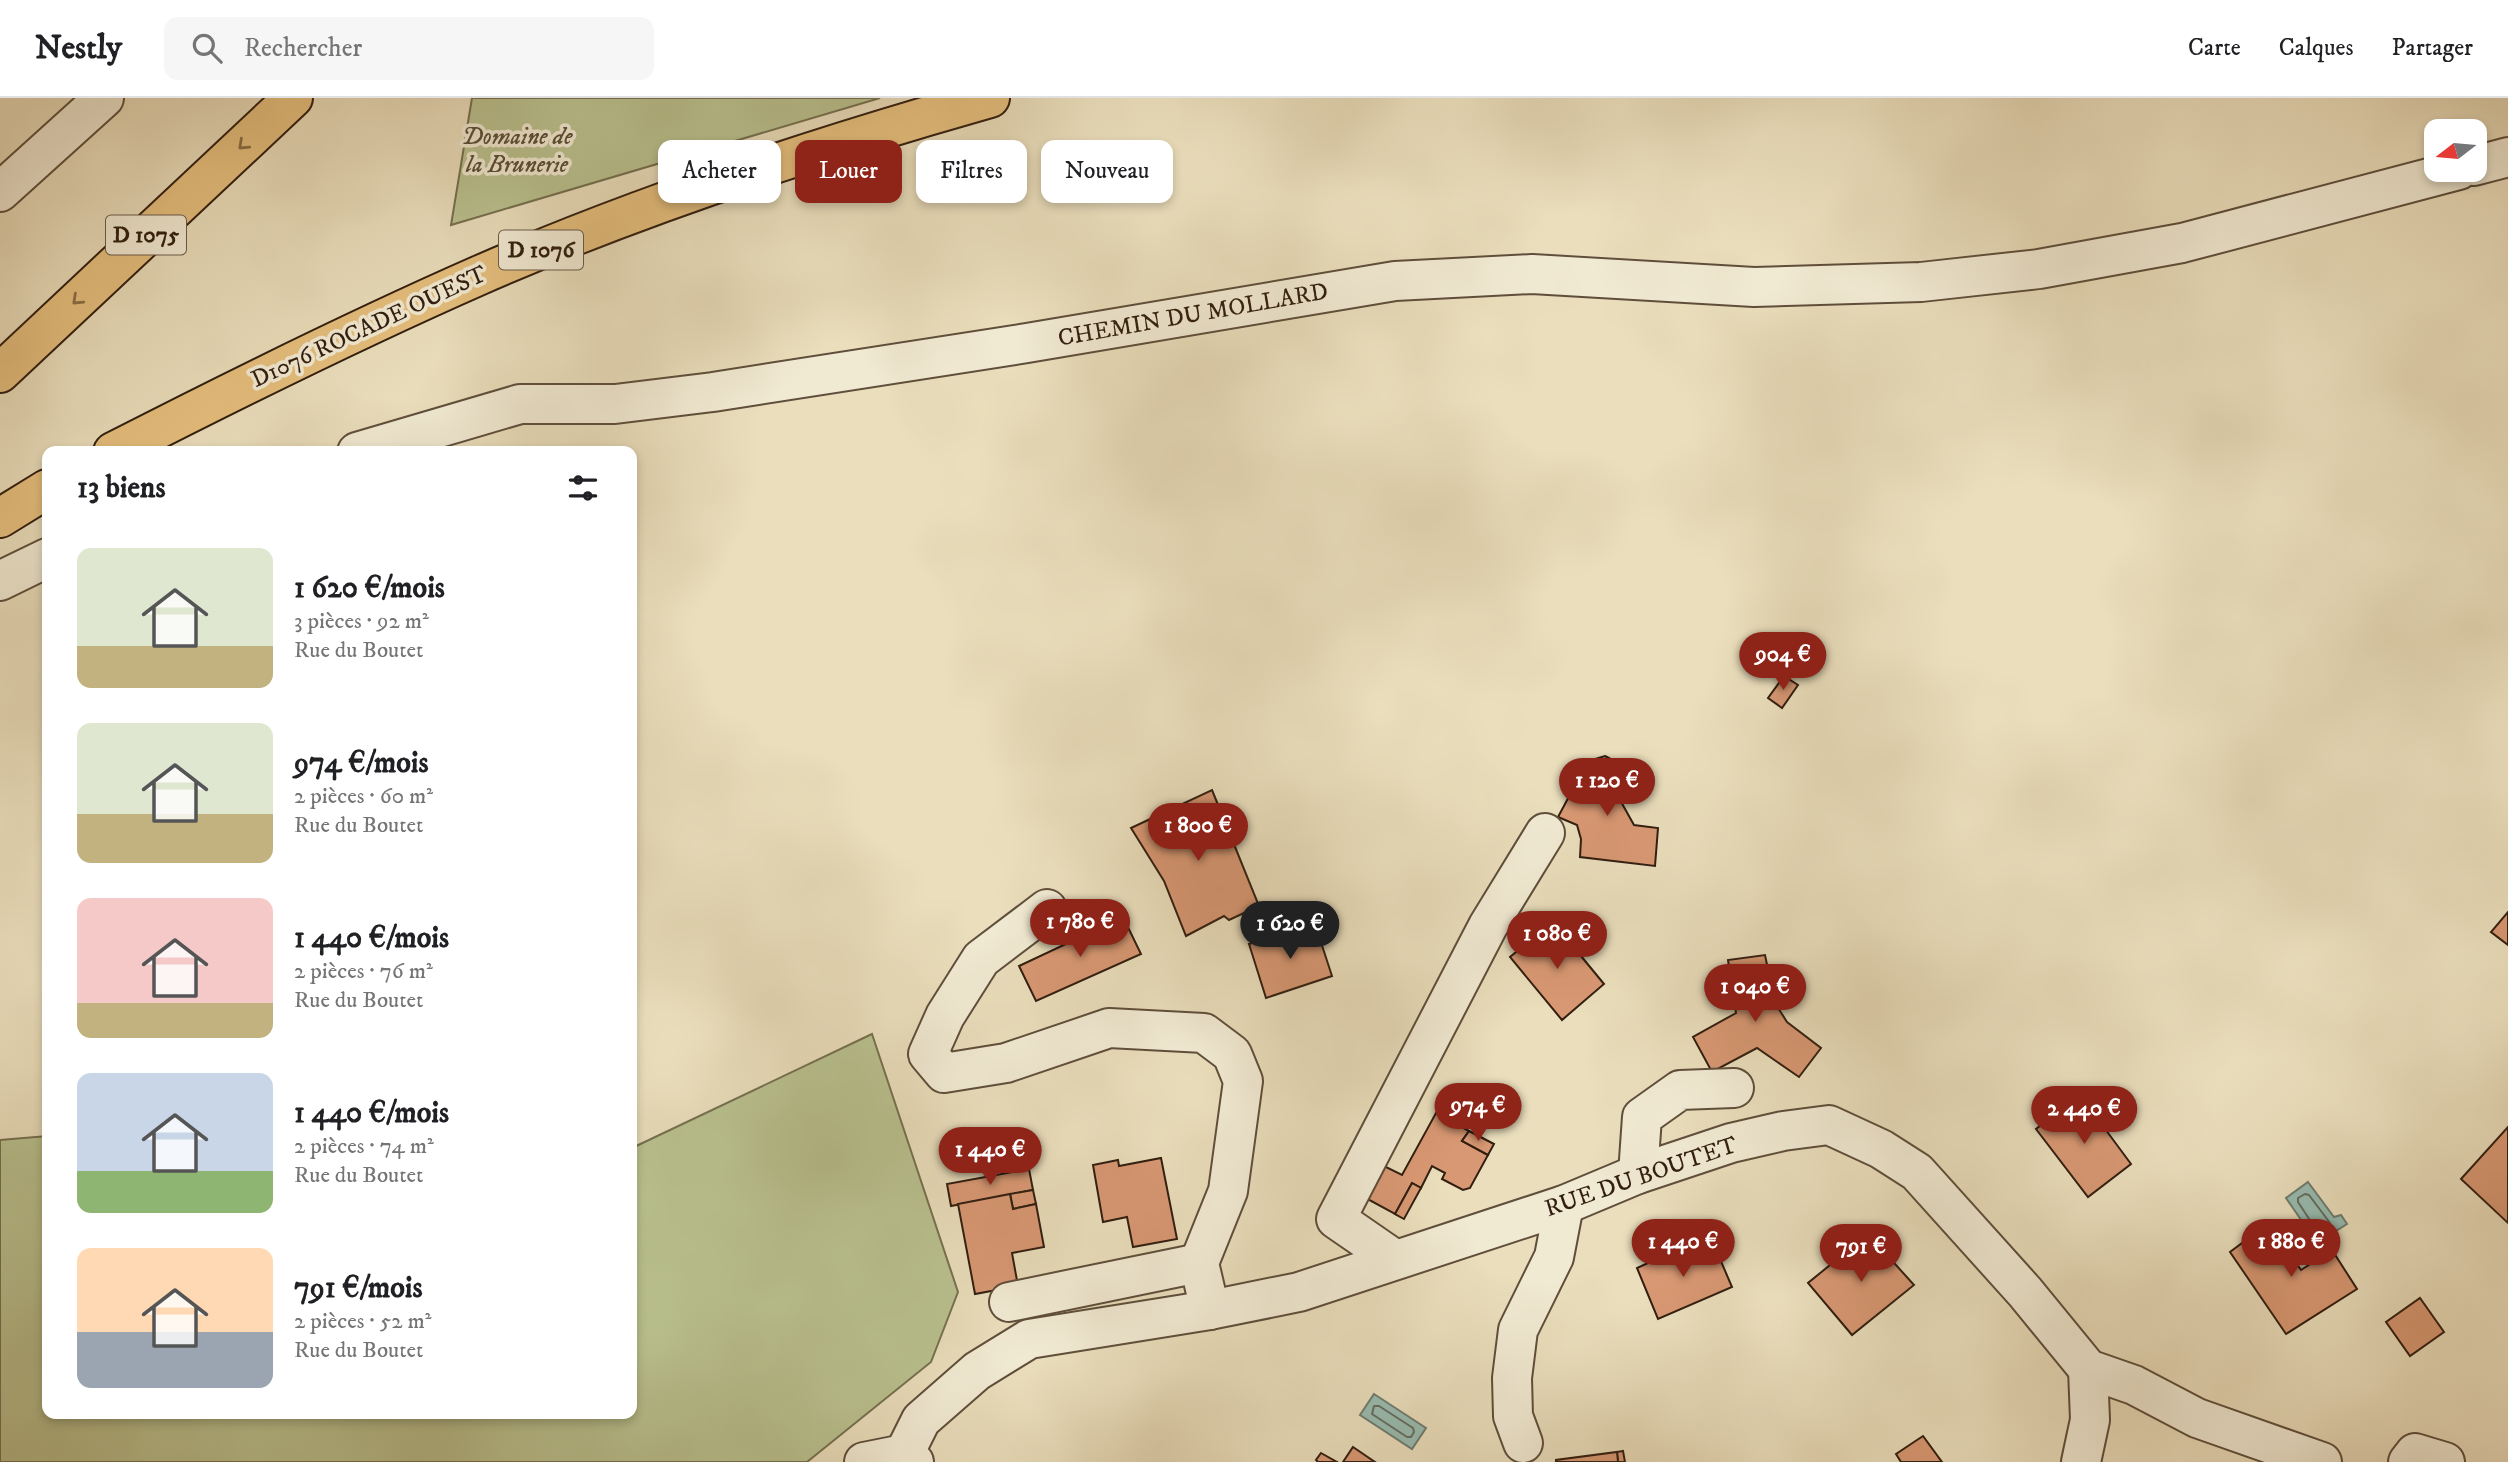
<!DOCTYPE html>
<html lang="fr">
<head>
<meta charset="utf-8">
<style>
	:root { --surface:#fff; --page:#f6f6f6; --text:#202124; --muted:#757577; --line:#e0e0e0; --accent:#8f2418 }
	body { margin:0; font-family:"IM FELL DW Pica",serif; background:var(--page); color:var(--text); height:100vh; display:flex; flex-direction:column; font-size:26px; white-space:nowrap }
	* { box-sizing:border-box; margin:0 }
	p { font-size:23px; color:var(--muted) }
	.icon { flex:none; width:38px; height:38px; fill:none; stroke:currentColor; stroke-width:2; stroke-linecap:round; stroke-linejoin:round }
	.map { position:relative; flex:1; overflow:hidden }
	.sheet { position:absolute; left:42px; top:348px; width:595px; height:973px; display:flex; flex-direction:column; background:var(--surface); border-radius:14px; box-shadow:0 4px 10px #0003 }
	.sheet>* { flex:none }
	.top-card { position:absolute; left:658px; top:42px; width:665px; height:63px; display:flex; gap:14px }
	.needle { width:46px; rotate:254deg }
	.fabs { position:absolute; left:2424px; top:21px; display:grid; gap:14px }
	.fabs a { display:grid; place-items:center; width:63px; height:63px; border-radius:14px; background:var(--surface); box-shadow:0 4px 10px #0003; font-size:35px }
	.price { position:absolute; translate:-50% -60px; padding:0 16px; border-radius:24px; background:var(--accent); color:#fff; font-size:23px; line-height:46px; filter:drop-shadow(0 2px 4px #0008) }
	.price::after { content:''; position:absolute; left:50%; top:42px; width:21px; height:16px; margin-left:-10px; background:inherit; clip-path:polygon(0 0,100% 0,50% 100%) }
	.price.current { background:#222; color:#fff }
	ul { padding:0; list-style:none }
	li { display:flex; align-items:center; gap:21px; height:175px; padding:0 35px }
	li span { display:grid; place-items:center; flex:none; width:196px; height:140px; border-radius:14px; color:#555 }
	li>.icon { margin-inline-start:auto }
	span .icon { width:84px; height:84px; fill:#fffc; stroke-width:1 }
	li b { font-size:30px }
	h2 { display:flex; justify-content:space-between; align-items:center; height:84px; padding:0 35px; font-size:30px }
	.chip { padding:0 24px; border-radius:14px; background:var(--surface); box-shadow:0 4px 10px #0003; font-size:24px; line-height:63px }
	.chip.current { background:var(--accent); color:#fff }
	header { display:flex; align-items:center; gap:42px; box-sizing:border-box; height:98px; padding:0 35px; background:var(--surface); border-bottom:2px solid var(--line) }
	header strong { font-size:33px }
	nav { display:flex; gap:38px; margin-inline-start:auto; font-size:24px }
	.search { width:490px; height:63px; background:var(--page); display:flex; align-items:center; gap:18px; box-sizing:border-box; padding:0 24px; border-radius:14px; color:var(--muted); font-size:26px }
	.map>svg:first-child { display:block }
</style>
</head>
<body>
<header>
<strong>Nestly</strong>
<div class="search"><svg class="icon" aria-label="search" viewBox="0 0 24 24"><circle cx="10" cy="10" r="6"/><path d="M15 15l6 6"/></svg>Rechercher</div>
<nav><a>Carte</a><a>Calques</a><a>Partager</a></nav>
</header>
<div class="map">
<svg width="2508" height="1364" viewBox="0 0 2508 1364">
	<rect width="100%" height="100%" fill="#eadebc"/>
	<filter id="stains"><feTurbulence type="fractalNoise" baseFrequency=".00286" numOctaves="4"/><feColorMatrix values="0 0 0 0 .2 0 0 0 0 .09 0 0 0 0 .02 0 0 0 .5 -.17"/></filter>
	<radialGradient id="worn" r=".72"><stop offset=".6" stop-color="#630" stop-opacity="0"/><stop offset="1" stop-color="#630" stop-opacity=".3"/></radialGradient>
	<g fill="#b9c18f" stroke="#757050" stroke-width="2">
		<path d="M472,0H880L451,127Z"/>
		<path d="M872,936L958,1194L931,1264L807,1364H0V1042L47,1038V1316H632V1050Z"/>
	</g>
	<g fill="#98bcb1" stroke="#6f7d71" stroke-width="2">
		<path d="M2308,1084L2334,1119L2341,1117L2347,1126L2317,1145L2286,1100Z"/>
		<path d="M1374,1296L1426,1330L1412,1351L1360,1317Z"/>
	</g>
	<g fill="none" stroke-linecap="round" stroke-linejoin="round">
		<g stroke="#646d60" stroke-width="2">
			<path d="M2305,1096L2309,1097L2330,1125L2329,1129L2321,1134L2317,1133L2298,1104V1100Z"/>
			<path d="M1379,1308L1413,1330L1414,1334L1411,1339H1407L1372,1316L1374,1308Z"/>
		</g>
	</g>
	<g fill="#d89873" stroke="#311e10" stroke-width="2">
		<path d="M1784,578L1798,587L1782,610L1768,600Z"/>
		<path d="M1605,658L1626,669L1615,693L1634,727L1658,730L1655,768L1580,759L1581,741L1577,727L1558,719L1588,663Z"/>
		<path d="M1212,692L1259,808L1229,822L1224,818L1186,838L1164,783L1131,730Z"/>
		<path d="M2508,814V847L2491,834Z"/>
		<path d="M1123,819L1141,856L1036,903L1019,868Z"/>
		<path d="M1553,824L1604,886L1562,922L1510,859Z"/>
		<path d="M1315,826L1332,878L1266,900L1249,846Z"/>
		<path d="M1765,857L1775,905L1787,924L1821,950L1799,979L1757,950L1712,974L1693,939L1736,915L1728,862Z"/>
		<path d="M2080,997L2131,1066L2088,1099L2036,1031Z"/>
		<path d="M1436,1015L1469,1033L1462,1043L1488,1057L1470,1090L1463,1092L1442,1081L1445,1075L1432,1068L1421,1090L1412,1085L1395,1116L1362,1098L1380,1066L1402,1077Z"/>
		<path d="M2508,1029V1125L2461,1081Z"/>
		<path d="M1469,1033L1494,1046L1488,1057L1462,1043Z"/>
		<path d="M1161,1060L1177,1141L1133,1149L1127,1119L1103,1124L1093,1067L1118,1062L1119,1068Z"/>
		<path d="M1029,1071L1033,1092L951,1108L947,1086Z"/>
		<path d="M1412,1085L1421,1090L1404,1121L1395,1116Z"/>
		<path d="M1033,1092L1036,1106L1013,1111L1010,1096Z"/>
		<path d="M1010,1096L1013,1111L1036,1106L1044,1149L1012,1155L1018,1188L975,1196L958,1106Z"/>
		<path d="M2269,1125L2301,1172L2332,1152L2357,1191L2286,1236L2230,1154Z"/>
		<path d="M1868,1136L1914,1187L1852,1237L1808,1185Z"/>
		<path d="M1700,1141L1712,1164L1720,1161L1732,1189L1658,1221L1637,1170Z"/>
		<path d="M2420,1200L2444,1234L2410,1258L2386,1224Z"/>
		<path d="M1923,1338L1942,1364H1901L1896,1356Z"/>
		<path d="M1353,1349L1375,1364H1343Z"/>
		<path d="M1623,1353L1625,1364H1618L1617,1354Z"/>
		<path d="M1617,1354L1618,1364H1556V1362Z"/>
		<path d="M1321,1355L1337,1364H1318L1316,1362Z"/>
	</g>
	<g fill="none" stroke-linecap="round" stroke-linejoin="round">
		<defs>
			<g id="minor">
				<path d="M2474,68L2508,59"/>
				<path d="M0,94L104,0"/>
				<path d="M357,354L520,306H615L713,294L1027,245L1395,183L1532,176L1754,189L1921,184L2039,171L2182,145L2459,72"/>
				<path d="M0,483L47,460"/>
				<path d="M1047,811L981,861L945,918L928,956L944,975L1006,965L1109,930L1204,935L1232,956L1243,983L1228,1093L1199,1165L1210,1212"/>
				<path d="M1638,1076L1642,1019L1680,992L1734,990"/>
				<path d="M1394,1161L1336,1121L1488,828L1545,735"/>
				<path d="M1009,1204L1199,1165"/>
				<path d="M1523,1345L1513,1318L1512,1280L1518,1232L1554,1159L1564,1107"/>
				<path d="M904,1356L921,1322L977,1273L1029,1241L1210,1212L1299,1194L1564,1107L1638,1076L1731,1045L1783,1033L1829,1027L1881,1051L1917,1074L2025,1194L2088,1271L2134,1287L2197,1320L2322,1364"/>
				<path d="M864,1364L904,1356L914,1364"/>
				<path d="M2081,1364L2090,1322L2088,1271"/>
				<path d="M2408,1364L2415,1355L2445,1364"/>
			</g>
			<g id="major">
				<path d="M0,275L293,0"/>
				<path d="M113,354C234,292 355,232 480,177C645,105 817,49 990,0"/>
				<path d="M0,420L47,391"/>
			</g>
		</defs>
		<use href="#minor" stroke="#5f4e3b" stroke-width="42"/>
		<use href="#major" stroke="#311e10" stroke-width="42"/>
		<use href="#minor" stroke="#f1ead3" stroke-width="38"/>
		<use href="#major" stroke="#e5bf7e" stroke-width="38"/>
	</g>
	<defs><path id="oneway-chevron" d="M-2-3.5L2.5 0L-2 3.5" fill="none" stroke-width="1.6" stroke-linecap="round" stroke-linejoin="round" transform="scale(1.75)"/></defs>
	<g stroke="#8b6e47">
		<use href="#oneway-chevron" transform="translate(243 47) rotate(137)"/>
		<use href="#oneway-chevron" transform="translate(77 202) rotate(137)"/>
	</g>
	<g text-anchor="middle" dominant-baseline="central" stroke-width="7" stroke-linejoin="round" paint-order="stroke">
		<g fill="#f1ead3" stroke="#6b5b4a" stroke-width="2">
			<rect x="106" y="117.5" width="80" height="39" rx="5"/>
			<rect x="499" y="132.5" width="84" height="39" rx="5"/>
		</g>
		<g font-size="23" font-weight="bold" fill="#311e10">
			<text x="146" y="137">D 1075</text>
			<text x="541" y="152">D 1076</text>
		</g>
		<g font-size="24" font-style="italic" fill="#5a4f36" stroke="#f1ead3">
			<text x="517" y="39">Domaine de<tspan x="517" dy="28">la Brunerie</tspan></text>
		</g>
		<g font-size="24" fill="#311e10" stroke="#f1ead3">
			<text transform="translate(1193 217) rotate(-10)">CHEMIN DU MOLLARD</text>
			<text transform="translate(369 229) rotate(-25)">D1076 ROCADE OUEST</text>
			<text transform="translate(1641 1079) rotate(-19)">RUE DU BOUTET</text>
		</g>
	</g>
	<rect width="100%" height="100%" filter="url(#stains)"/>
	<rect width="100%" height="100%" fill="url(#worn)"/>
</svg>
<div class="fabs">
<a><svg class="needle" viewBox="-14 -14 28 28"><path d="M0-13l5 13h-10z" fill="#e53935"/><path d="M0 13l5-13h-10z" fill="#757577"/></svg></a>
</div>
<b class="price" style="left:1783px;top:594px">904 €</b>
<b class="price" style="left:1607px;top:720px">1 120 €</b>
<b class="price" style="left:1198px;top:765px">1 800 €</b>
<b class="price" style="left:1080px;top:861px">1 780 €</b>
<b class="price current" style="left:1290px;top:863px">1 620 €</b>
<b class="price" style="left:1557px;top:873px">1 080 €</b>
<b class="price" style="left:1755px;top:926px">1 040 €</b>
<b class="price" style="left:1478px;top:1045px">974 €</b>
<b class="price" style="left:2084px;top:1048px">2 440 €</b>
<b class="price" style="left:990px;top:1089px">1 440 €</b>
<b class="price" style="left:1683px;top:1181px">1 440 €</b>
<b class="price" style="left:2291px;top:1181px">1 880 €</b>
<b class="price" style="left:1861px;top:1186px">791 €</b>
<div class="top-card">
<a class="chip">Acheter</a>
<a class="chip current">Louer</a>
<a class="chip">Filtres</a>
<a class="chip">Nouveau</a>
</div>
<section class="sheet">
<h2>13 biens<svg class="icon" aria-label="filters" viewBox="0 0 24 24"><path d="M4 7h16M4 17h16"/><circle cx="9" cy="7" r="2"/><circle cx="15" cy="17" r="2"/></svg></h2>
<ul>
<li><span style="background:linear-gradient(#dfe7d0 70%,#c2b280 0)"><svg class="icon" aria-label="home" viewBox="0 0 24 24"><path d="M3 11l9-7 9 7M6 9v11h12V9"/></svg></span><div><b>1 620 €/mois</b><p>3 pièces · 92 m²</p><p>Rue du Boutet</p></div></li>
<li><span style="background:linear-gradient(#dfe7d0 65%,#c2b280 0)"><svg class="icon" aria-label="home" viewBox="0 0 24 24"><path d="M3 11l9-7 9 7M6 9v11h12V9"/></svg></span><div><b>974 €/mois</b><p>2 pièces · 60 m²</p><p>Rue du Boutet</p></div></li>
<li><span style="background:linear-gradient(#f6c9c9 75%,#c2b280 0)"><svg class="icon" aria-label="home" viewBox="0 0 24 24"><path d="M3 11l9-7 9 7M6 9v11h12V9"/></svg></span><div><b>1 440 €/mois</b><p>2 pièces · 76 m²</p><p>Rue du Boutet</p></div></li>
<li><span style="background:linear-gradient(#c9d6e8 70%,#8fb573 0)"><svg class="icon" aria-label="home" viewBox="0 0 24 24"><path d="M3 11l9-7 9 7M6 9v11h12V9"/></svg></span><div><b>1 440 €/mois</b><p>2 pièces · 74 m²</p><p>Rue du Boutet</p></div></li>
<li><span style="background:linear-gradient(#ffd9b3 60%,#9aa5b1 0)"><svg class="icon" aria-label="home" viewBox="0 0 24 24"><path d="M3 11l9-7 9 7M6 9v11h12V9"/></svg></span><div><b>791 €/mois</b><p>2 pièces · 52 m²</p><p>Rue du Boutet</p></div></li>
</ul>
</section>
</div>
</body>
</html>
